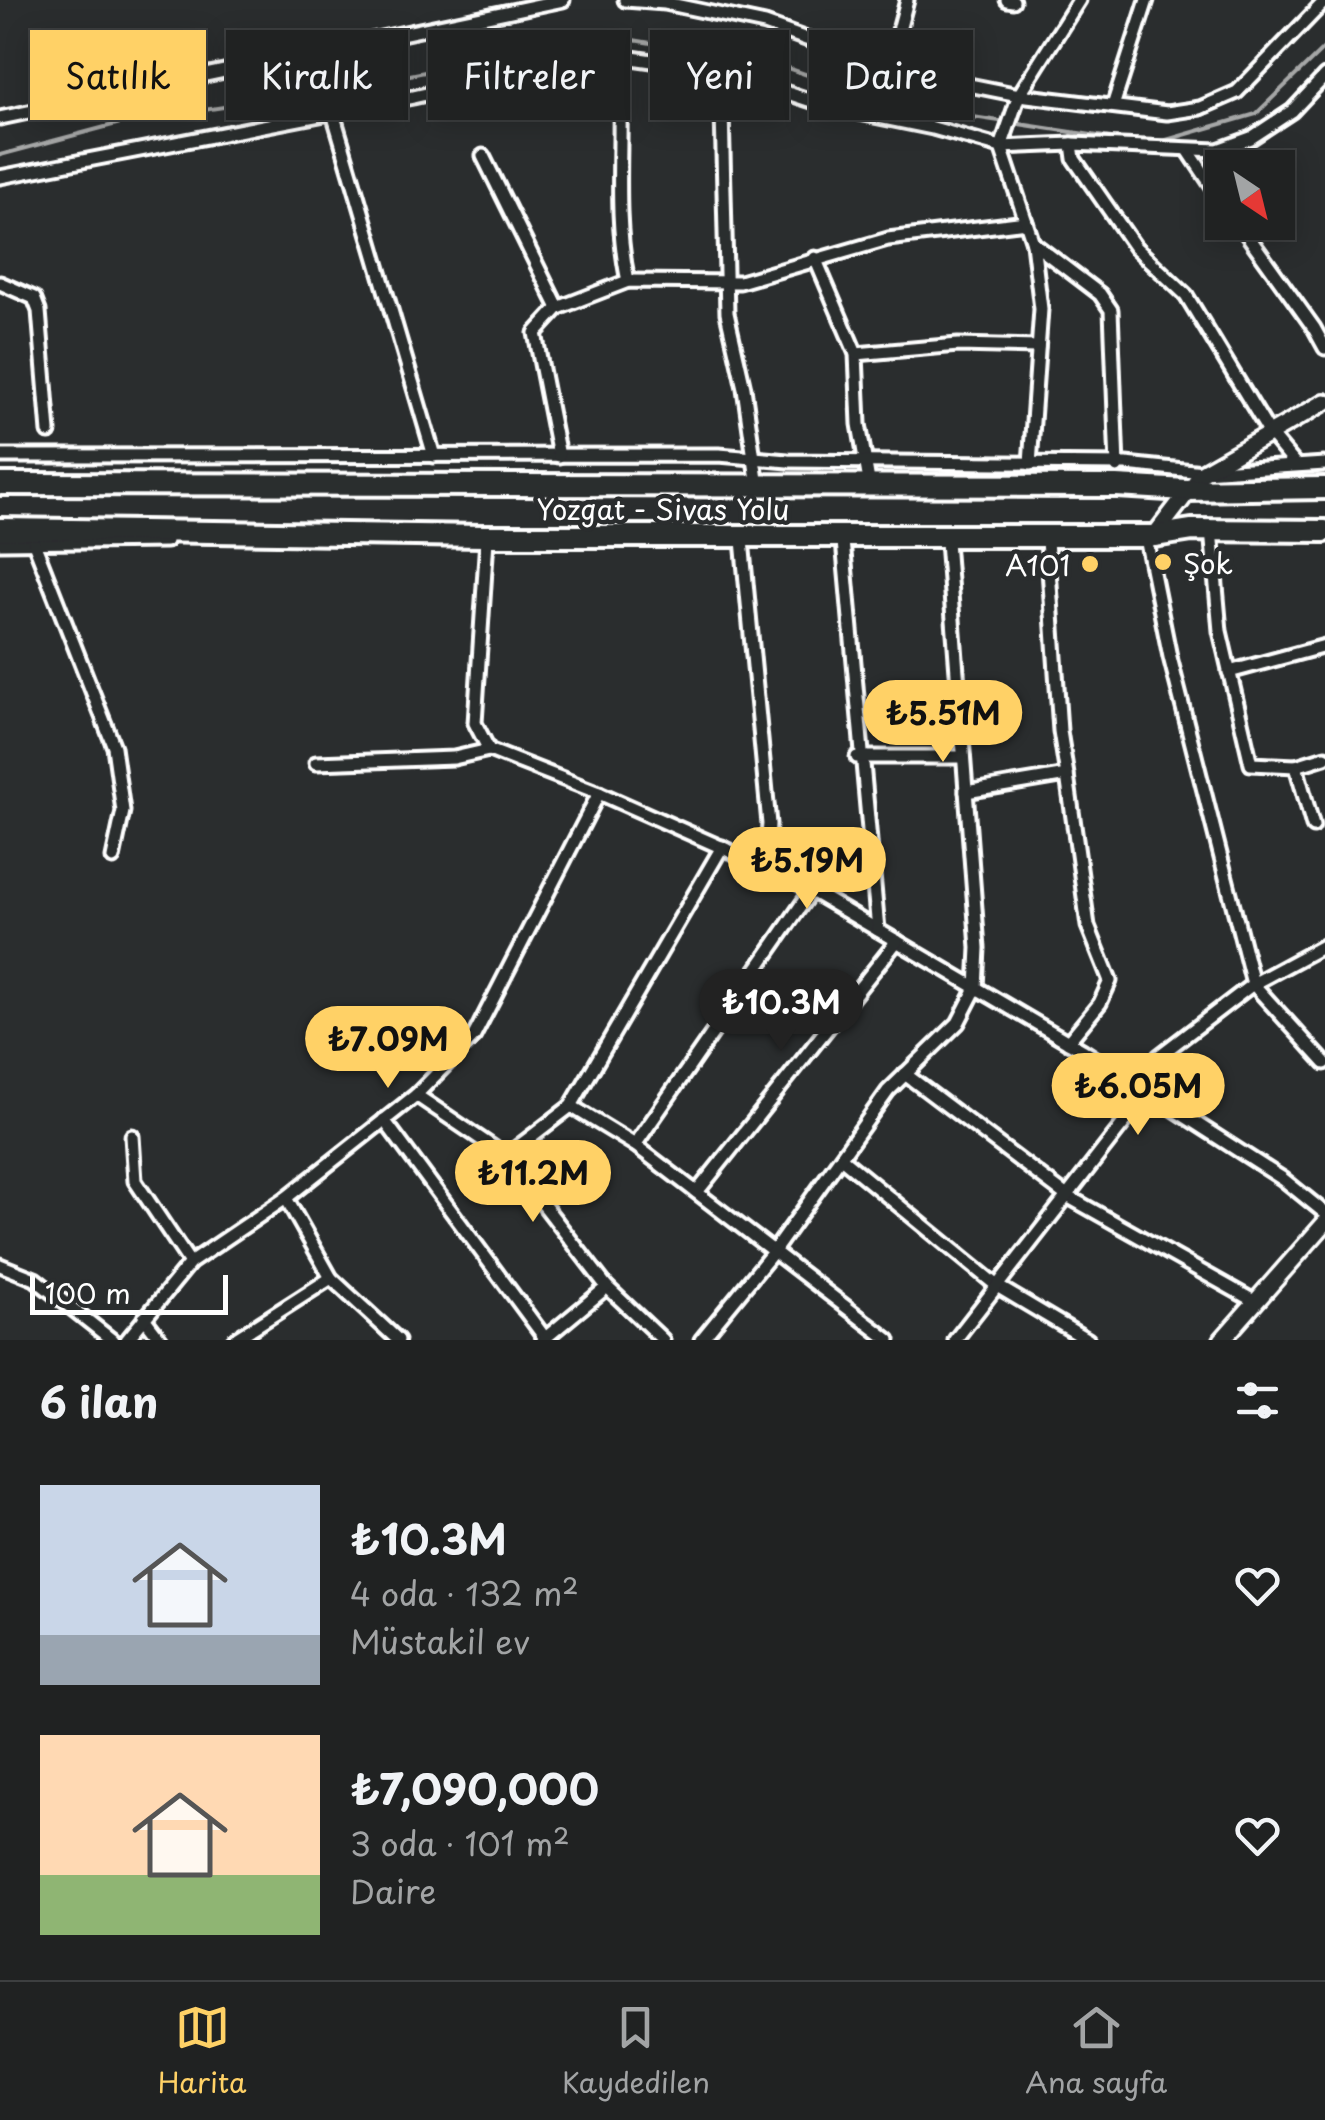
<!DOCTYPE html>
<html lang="tr">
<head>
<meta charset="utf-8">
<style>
	:root { --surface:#202222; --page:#2d2f2f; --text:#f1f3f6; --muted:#a2a4a5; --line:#3d3f40; --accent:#ffd166 }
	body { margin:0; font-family:"Playpen Sans",sans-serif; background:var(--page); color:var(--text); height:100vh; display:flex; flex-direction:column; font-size:38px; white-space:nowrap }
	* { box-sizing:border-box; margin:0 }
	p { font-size:32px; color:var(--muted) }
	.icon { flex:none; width:55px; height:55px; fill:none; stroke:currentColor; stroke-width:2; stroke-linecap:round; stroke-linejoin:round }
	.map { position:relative; height:1340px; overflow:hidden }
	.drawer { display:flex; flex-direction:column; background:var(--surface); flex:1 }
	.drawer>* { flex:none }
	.banner { position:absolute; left:30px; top:30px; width:1265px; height:90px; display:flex; gap:20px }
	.needle { width:65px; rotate:145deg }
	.tools { position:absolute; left:1205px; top:150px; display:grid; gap:20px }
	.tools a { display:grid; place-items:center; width:90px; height:90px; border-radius:0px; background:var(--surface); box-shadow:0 5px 25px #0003,0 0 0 2px var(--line); font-size:50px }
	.scale { position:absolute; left:30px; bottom:25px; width:198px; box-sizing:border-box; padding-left:10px; border:5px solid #fff; border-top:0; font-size:28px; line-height:35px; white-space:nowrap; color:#fff; -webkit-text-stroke:8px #2a2d2e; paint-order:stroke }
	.price { position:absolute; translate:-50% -85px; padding:0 22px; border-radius:35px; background:var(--accent); color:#111; font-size:32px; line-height:65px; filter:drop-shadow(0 2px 5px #0008) }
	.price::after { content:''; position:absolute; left:50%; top:60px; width:30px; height:22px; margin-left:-15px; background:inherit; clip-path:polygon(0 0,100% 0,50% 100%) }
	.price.current { background:#222; color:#fff }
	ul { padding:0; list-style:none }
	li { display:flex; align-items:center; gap:30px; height:250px; padding:0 40px }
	li span { display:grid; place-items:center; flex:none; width:280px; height:200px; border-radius:0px; color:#555 }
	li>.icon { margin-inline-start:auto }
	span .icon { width:120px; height:120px; fill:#fffc; stroke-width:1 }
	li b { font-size:42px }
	h2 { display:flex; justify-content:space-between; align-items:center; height:120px; padding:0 40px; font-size:42px }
	.tag { padding:0 35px; border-radius:0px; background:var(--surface); box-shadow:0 5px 25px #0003,0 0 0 2px var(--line); font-size:35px; line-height:90px }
	.tag.current { background:var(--accent); color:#111 }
	.tab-bar { display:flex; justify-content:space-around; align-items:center; height:140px; border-top:2px solid var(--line); background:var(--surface); font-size:28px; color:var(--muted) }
	.tab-bar a { display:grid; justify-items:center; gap:5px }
	.tab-bar .current { color:var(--accent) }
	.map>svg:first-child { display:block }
</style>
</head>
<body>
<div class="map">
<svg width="1325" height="1340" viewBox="0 0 1325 1340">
	<rect width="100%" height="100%" fill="#2a2d2e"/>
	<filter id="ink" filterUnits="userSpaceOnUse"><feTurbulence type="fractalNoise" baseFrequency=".01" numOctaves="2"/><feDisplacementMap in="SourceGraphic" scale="20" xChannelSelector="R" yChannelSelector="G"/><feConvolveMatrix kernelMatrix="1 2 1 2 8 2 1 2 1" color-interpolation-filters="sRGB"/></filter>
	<g filter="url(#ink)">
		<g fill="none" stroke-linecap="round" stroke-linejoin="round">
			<g stroke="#a6a7a7" stroke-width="4">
				<path d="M334,90L435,70L512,48L609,36L776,64L894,105L1131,141"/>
				<path d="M1156,143L1256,114L1325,47"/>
				<path d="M0,155L124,122L324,92"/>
			</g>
			<defs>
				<g id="street">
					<path d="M625,0L665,3L765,24L889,69L1019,95L1167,113L1200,108L1237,92L1325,1"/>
					<path d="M1007,0L1013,1"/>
					<path d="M320,49L333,113L434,456"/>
					<path d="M618,56C625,131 612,208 628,281"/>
					<path d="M889,69L907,0"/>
					<path d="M721,71L727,313L744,388L758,487"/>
					<path d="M1113,106L1147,0"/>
					<path d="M0,118L563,0"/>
					<path d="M1072,144L1074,159L1135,247L1186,295L1270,434L1296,465"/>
					<path d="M1188,150L1222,201"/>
					<path d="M483,156L558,308"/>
					<path d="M0,177L413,97L506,76L618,56L721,71L830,107L933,128L1001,147L1072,144L1218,150L1251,138L1292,111L1325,76"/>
					<path d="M1238,222L1314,328L1325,348"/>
					<path d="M1033,243L1100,294L1111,310L1117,467"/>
					<path d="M815,258L856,354L859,424L870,487"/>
					<path d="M0,283L34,298L39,311L49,432"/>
					<path d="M856,354L958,345L1038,347"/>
					<path d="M0,456L719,455L788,461L1126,464L1203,472L1325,464"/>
					<path d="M559,456L535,333L558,308L628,281L740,282L888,239L1026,222"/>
					<path d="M1030,464L1041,309L1033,243L1001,147L1019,95L1079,0"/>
					<path d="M1211,530L1220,631L1251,764L1296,766L1325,757"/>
					<path d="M1151,537L1146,538L1170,657L1253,984L1325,1063"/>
					<path d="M487,539L475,723L489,750L599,793L786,876L1082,1050L1283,1179L1325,1213"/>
					<path d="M742,540L769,824L766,867"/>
					<path d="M1047,540L1060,731L1067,775L1088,926L1110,981L1100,1003L1068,1042"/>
					<path d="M843,541L878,930"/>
					<path d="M0,543L166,541"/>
					<path d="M34,543L114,747L123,811L113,858"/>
					<path d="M1229,672L1325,646"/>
					<path d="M857,757H963"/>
					<path d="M316,763L454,758L489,750"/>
					<path d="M1296,766L1313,826"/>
					<path d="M966,792L1067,775"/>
					<path d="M905,1074L1067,1196L1254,1301"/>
					<path d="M416,1095L506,1156L607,1287L663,1340"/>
					<path d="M571,1106L635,1145L889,1340"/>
					<path d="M384,1120L545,1338"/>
					<path d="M132,1136L135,1181L190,1263"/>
					<path d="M635,1145L811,891"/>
					<path d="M506,1156L571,1106L722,847"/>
					<path d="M841,1158L997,1286L1088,1340"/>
					<path d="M697,1192L897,941"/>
					<path d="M286,1198L331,1278L398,1340"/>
					<path d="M0,1265L35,1279L112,1340"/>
					<path d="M144,1318L161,1340"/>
					<path d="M127,1340L190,1263L286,1198L416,1095L474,1036L599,793"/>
					<path d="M234,1340L331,1278"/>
					<path d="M543,1340L607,1287"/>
					<path d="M701,1340L774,1251L888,1091L958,1023L976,988L978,948L947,541"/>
					<path d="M955,1340L1130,1115L1159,1056L1253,984L1325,945"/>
				</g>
				<g id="secondary">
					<path d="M1154,536L1203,472L1325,402"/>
					<path d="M1222,1340L1325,1223"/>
				</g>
				<g id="highway">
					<path d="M0,484L1117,486L1186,490L1325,488"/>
					<path d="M0,529L484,536H1154L1192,530L1325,531"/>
				</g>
			</defs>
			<use href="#street" stroke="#fff" stroke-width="19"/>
			<use href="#secondary" stroke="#fff" stroke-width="22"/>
			<use href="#highway" stroke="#fff" stroke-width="28"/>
			<use href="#street" stroke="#2a2d2e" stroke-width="11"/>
			<use href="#secondary" stroke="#2a2d2e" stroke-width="15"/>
			<use href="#highway" stroke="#2a2d2e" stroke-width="20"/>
		</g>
	</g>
	<g fill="#ffd166" stroke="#2a2d2e" stroke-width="4">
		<circle cx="1163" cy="562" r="10"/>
		<circle cx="1090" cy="564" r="10"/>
	</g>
	<g text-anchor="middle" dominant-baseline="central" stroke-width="9" stroke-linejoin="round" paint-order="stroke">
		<g font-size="28" fill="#fff" stroke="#2a2d2e">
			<text x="663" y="508">Yozgat - Sivas Yolu</text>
		</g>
		<g font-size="28" fill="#fff" stroke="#2a2d2e" text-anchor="start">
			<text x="1183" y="562">Şok</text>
			<text x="1070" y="564" text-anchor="end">A101</text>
		</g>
	</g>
</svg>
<div class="tools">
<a><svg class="needle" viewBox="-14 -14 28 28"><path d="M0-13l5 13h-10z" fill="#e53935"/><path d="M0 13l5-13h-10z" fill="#a2a4a5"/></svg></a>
</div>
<div class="scale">100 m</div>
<b class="price" style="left:943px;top:765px">₺5.51M</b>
<b class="price" style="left:807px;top:912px">₺5.19M</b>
<b class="price current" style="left:781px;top:1054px">₺10.3M</b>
<b class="price" style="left:388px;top:1091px">₺7.09M</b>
<b class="price" style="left:1138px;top:1138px">₺6.05M</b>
<b class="price" style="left:533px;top:1225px">₺11.2M</b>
<div class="banner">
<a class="tag current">Satılık</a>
<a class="tag">Kiralık</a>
<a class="tag">Filtreler</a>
<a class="tag">Yeni</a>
<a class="tag">Daire</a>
</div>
</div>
<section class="drawer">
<h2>6 ilan<svg class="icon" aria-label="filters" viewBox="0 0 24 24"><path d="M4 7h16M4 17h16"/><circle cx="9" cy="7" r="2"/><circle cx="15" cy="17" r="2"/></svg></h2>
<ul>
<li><span style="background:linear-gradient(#c9d6e8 75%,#9aa5b1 0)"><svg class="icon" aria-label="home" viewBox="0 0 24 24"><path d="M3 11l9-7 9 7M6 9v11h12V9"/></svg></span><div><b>₺10.3M</b><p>4 oda · 132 m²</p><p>Müstakil ev</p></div><svg class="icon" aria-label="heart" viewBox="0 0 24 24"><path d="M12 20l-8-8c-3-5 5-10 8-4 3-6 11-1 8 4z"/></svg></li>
<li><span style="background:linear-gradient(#ffd9b3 70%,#8fb573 0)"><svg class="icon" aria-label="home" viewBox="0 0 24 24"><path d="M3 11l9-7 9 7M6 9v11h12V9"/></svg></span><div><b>₺7,090,000</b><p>3 oda · 101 m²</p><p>Daire</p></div><svg class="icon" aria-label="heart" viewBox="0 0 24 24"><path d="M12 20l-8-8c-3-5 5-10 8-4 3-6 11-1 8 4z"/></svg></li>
</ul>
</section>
<nav class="tab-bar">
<a class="current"><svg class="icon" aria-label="map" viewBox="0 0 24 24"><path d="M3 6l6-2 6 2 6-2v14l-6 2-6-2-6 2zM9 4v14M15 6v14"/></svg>Harita</a>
<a><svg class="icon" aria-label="saved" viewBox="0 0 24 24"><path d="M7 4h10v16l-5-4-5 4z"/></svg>Kaydedilen</a>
<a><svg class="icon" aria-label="home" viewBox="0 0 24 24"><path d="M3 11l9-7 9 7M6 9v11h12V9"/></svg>Ana sayfa</a>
</nav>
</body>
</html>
